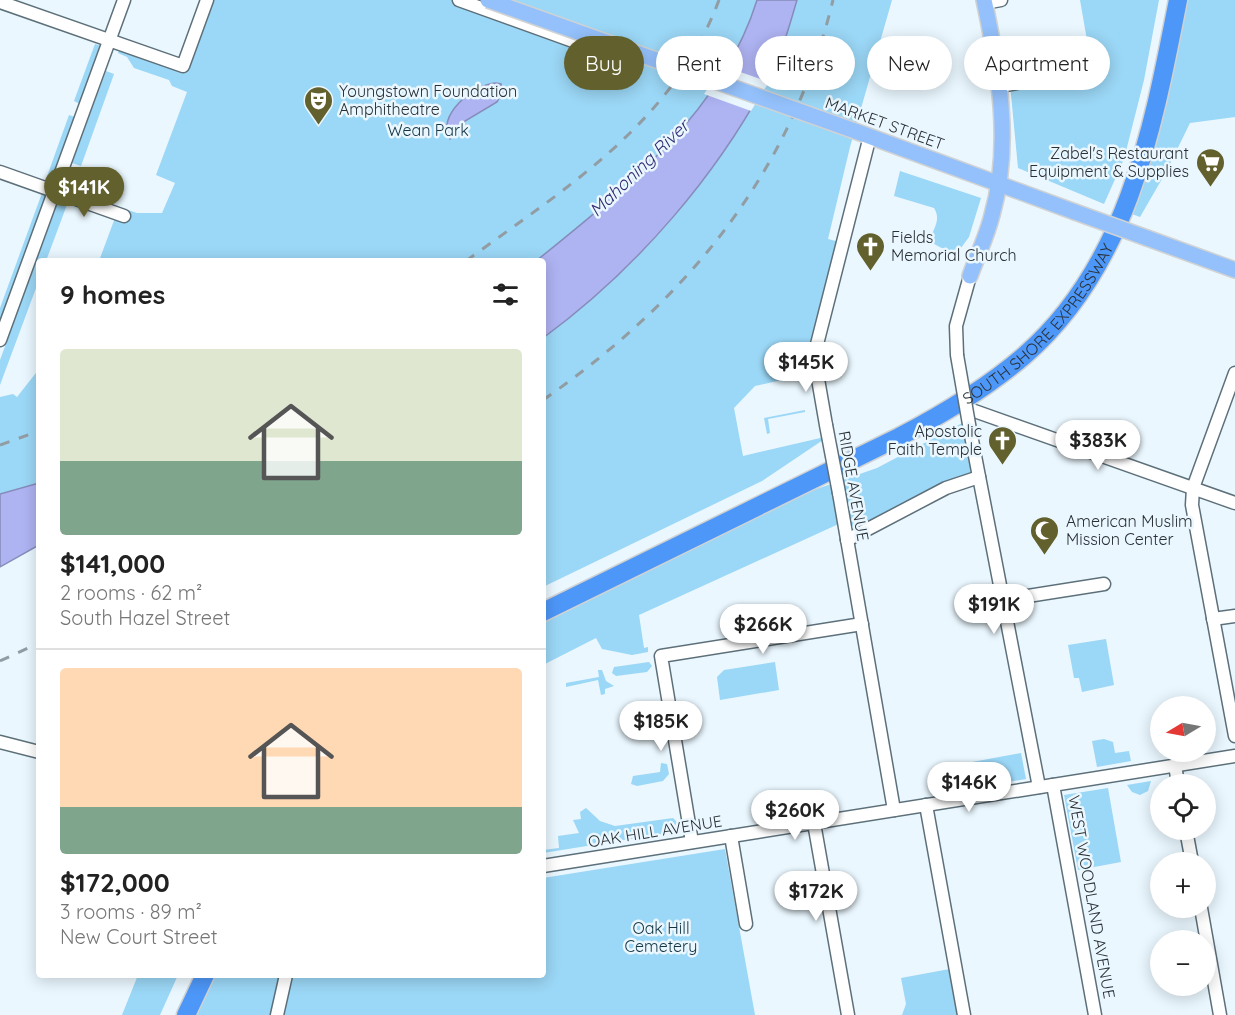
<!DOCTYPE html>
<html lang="en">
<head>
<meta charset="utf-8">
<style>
	:root { --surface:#fff; --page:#f6f6f6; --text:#222; --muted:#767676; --line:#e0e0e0; --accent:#62602d }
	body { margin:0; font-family:Quicksand,sans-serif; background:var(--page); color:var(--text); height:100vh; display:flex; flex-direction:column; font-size:22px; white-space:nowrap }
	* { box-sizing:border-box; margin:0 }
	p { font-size:20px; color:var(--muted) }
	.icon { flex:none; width:33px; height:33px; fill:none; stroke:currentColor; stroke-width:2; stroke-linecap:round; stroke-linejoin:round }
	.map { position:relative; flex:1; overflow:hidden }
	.details { position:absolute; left:36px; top:258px; width:510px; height:720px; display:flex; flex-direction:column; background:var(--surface); border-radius:6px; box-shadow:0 3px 15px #0003 }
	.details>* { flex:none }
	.banner { position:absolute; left:564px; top:36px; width:570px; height:54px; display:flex; gap:12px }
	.needle { width:39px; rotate:260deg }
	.tools { position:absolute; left:1150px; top:696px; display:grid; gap:12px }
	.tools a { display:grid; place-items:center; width:66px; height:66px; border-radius:50%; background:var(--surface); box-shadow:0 3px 15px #0003; font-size:30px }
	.price { position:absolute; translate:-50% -51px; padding:0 14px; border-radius:21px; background:#fff; color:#222; font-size:20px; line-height:39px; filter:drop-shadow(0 2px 3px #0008) }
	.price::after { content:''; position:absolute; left:50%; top:36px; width:18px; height:14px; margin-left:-9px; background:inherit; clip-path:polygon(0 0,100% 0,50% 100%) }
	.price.current { background:var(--accent); color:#fff }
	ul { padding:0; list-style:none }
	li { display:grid; align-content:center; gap:12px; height:318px; padding:0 24px }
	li+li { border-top:2px solid var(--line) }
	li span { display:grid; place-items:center; height:186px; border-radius:6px; color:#555 }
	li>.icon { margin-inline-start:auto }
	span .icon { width:108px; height:108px; fill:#fffc; stroke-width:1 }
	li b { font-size:26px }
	h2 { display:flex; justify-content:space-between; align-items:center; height:72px; padding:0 24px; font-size:26px }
	.tag { padding:0 21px; border-radius:27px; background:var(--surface); box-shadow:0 3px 15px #0003; font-size:21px; line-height:54px }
	.tag.current { background:var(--accent); color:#fff }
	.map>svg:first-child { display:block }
</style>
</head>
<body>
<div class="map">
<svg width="1235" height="1015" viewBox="0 0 1235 1015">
	<rect width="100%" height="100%" fill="#eaf7fe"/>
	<g fill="#9bd7f6">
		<path d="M207,0H757C723,111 623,191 536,261H99L119,207L137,213H162L175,183L156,175L187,92L172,86L169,80L134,68L127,57L118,53L121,45L183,66Z"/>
		<path d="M797,0H892L850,147L828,239L843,243L817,372L755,386L734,408L743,456L829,436L762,481L543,587V338C652,259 760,131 797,0Z"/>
		<path d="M1080,0H1159L1144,80L1124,159L1104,204L1018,168L1010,84L1092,69Z"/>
		<path d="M1178,0H1235V117L1190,123L1166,172L1140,217L1124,211Z"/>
		<path d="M95,44L101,46L80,104L74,101Z"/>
		<path d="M106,71L114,74L81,166L72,163Z"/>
		<path d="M69,115L75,117L51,185L45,182Z"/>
		<path d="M900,171L981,198L969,237L958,252C907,242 948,230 934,208L894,196Z"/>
		<path d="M69,172L77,175L72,189H63Z"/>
		<path d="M42,193L47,195L0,324V308Z"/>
		<path d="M59,199L68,202L46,261H39V280L0,385V360Z"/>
		<path d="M39,369V483L0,494V397L13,394L17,397Z"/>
		<path d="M805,410V412L768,419L770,433L767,434L764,418Z"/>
		<path d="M968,420L979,477L847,540L843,522L639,615L644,648L648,647V652L632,655L602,649L596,638L543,665V612L742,515L877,468Z"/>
		<path d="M1106,639L1114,685L1082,692L1079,678H1074L1068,645Z"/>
		<path d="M649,662L652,666L647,672L616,676L612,673L614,667Z"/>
		<path d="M775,662L779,690L720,700L717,677L724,670Z"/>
		<path d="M598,670H602L606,681L614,686L605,689V694L601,695L598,680L566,687V683L599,677Z"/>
		<path d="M655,711L659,712L665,745L660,749Z"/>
		<path d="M1104,739L1113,742L1115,753L1129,751L1131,761L1097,767L1092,741Z"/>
		<path d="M1021,753L1026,779L960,790L956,765Z"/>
		<path d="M661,763L667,764L669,774L663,781L637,786L631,784L633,776L660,772Z"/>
		<path d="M1151,781L1148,791L1140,795L1132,792L1127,785Z"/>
		<path d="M1108,788L1121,862L1078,870L1064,795Z"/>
		<path d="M586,808L600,821L615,826L673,818L682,827L668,833L543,853V850L559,848L558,836L579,833L573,820L581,819L580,812Z"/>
		<path d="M725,849L755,1015H186L205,975H543V878Z"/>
		<path d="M955,968L964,1015H902L906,1004L901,978Z"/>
		<path d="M138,975H178L160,1015H122Z"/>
	</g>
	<g fill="#aeb3f2" stroke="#868cba" stroke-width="1.5">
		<path d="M757,0H797C790,23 784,48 773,69C720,173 637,269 543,338V261H536C623,191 723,111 757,0Z"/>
		<path d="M496,83L501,84L503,91L497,102L465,121L450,139C435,116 474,84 496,83Z"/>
		<path d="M39,483V545L0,567V494Z"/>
	</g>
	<path fill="#eaf7fe" d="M723,66L769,82L751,111L704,94Z"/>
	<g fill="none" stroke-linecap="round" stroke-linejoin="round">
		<defs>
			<g id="minor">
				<path d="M459,0L609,54"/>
				<path d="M0,2L183,66L207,0"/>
				<path d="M985,3L1001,0"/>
				<path d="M1001,86L1092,69"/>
				<path d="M0,172L124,216"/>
				<path d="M0,340L124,0"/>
				<path d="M957,355L956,326L970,276"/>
				<path d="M1235,373L1193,488L1192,505L1235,736"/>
				<path d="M966,408L1235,503"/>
				<path d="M826,425L814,356L870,136"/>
				<path d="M970,430L1039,787"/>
				<path d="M839,493L894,810"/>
				<path d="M847,540L946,488L979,477"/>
				<path d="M1003,600L1104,584"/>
				<path d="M1213,619L1235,616"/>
				<path d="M0,742L39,752"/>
				<path d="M1175,765L1178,784"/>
				<path d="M1053,785L1095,1015"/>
				<path d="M926,805L964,1015"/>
				<path d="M814,823L848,1015"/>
				<path d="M1186,830L1192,862"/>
				<path d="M731,836L746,924"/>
				<path d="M692,842L661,656L862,624"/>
				<path d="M543,866L1235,756"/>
				<path d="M1201,908L1220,1015"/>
				<path d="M277,1015L286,975"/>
			</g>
			<g id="major">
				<path d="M855,131L1075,212"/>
				<path d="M1147,238L1235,270"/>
				<path d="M970,276C977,256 987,236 992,215C1012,145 999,70 984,0"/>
			</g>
			<g id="highway">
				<path id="s1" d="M543,612L899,437C943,414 987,388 1025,355C1128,265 1153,128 1178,0"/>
				<path d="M186,1015L205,975"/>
			</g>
		</defs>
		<use href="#minor" stroke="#5d707a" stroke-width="15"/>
		<use href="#major" stroke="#d0d2d3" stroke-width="18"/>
		<use href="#highway" stroke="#d0d2d3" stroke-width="21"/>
		<use href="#minor" stroke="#fff" stroke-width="12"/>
		<use href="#major" stroke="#94c1fb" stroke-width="15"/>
		<use href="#highway" stroke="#4d97f8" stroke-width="18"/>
		<g stroke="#929da3" stroke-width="3" stroke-dasharray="10 10" stroke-linecap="butt">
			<path d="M466,261C567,187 673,123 719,0"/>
			<path d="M543,400C687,300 791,174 833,0"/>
			<path d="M0,445L39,431"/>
			<path d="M0,661L39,643"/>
		</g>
		<defs>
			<g id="minor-bridge">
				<path d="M957,355L970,430"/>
				<path d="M826,425L839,493"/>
			</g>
			<g id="major-bridge">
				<path d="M488,0L855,131"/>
				<path d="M1075,212L1147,238"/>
			</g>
		</defs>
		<use href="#minor-bridge" stroke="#5d707a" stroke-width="15" stroke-linecap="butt"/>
		<use href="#major-bridge" stroke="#d0d2d3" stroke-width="18" stroke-linecap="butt"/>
		<use href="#minor-bridge" stroke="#fff" stroke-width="12"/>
		<use href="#major-bridge" stroke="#94c1fb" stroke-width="15"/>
	</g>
	<defs>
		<symbol id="theatre-pin" viewBox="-11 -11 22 30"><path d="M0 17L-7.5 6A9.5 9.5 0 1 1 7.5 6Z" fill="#62602d" stroke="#eaf7fe"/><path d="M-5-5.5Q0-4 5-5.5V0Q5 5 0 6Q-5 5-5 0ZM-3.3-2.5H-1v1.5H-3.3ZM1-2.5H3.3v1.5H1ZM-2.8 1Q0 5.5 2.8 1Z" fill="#fff"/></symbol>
		<symbol id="supermarket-pin" viewBox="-11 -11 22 30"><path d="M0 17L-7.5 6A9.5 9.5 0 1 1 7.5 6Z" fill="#62602d" stroke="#eaf7fe"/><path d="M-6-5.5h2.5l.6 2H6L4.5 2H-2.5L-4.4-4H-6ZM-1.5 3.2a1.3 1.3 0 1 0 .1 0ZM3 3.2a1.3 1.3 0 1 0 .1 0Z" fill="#fff"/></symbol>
		<symbol id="church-pin" viewBox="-11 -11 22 30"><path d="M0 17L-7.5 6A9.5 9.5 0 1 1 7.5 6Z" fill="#62602d" stroke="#eaf7fe"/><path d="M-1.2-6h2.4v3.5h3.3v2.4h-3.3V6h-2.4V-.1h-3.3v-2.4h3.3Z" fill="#fff"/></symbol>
		<symbol id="mosque-pin" viewBox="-11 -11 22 30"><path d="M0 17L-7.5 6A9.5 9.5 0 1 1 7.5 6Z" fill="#62602d" stroke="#eaf7fe"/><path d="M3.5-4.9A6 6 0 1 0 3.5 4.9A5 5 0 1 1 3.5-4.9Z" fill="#fff"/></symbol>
	</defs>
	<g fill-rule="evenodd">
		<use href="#theatre-pin" x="302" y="84" width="33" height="45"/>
		<use href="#supermarket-pin" x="1194" y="146" width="33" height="45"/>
		<use href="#church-pin" x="854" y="230" width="33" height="45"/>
		<use href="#church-pin" x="986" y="424" width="33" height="45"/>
		<use href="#mosque-pin" x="1028" y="514" width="33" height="45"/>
	</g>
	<g text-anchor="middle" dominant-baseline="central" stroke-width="5" stroke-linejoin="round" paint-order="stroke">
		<g font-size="16" fill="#293136" stroke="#eaf7fe" text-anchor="start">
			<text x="339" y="91">Youngstown Foundation<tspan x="339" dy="18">Amphitheatre</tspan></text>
			<text x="1189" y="153" text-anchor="end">Zabel's Restaurant<tspan x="1189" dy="18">Equipment &amp; Supplies</tspan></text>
			<text x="891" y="237">Fields<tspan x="891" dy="18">Memorial Church</tspan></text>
			<text x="982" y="431" text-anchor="end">Apostolic<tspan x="982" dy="18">Faith Temple</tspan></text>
			<text x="1066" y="521">American Muslim<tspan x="1066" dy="18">Mission Center</tspan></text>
		</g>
		<g font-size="16" fill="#293136" stroke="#eaf7fe">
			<text transform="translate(885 123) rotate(20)">MARKET STREET</text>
			<text stroke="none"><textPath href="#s1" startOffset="579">SOUTH SHORE EXPRESSWAY</textPath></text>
			<text transform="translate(854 486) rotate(80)">RIDGE AVENUE</text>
			<text transform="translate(655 831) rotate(-9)">OAK HILL AVENUE</text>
			<text transform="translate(1092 897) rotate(80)">WEST WOODLAND AVENUE</text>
		</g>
		<g font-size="16" fill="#133545" stroke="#eaf7fe">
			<text x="428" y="130">Wean Park</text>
			<text x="661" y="928">Oak Hill<tspan x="661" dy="18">Cemetery</tspan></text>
		</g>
		<g font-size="18" font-style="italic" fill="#302b74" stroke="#eaf7fe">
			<text transform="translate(639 168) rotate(-44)">Mahoning River</text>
		</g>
	</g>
</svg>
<div class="tools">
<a><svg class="needle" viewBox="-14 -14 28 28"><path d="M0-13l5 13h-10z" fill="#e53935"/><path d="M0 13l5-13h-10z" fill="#767676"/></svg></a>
<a><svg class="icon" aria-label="locate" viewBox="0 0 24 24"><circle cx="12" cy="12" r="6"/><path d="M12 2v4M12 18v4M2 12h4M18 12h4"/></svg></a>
<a>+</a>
<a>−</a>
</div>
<b class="price current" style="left:84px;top:218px">$141K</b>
<b class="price" style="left:806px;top:393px">$145K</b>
<b class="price" style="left:1098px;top:471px">$383K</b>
<b class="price" style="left:994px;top:635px">$191K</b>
<b class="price" style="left:763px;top:655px">$266K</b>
<b class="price" style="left:661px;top:752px">$185K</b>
<b class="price" style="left:969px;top:813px">$146K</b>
<b class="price" style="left:795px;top:841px">$260K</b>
<b class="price" style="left:816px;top:922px">$172K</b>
<div class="banner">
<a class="tag current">Buy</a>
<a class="tag">Rent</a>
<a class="tag">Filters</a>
<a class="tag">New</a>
<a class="tag">Apartment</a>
</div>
<section class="details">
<h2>9 homes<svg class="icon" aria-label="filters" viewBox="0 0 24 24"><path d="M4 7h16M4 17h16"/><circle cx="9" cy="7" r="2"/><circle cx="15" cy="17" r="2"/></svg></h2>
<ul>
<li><span style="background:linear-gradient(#dfe7d0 60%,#7fa58c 0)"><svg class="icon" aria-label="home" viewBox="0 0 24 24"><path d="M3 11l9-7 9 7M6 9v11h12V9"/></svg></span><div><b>$141,000</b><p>2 rooms · 62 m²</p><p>South Hazel Street</p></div></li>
<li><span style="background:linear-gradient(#ffd9b3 75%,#7fa58c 0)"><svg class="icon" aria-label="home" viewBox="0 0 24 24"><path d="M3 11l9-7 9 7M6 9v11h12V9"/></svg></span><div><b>$172,000</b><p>3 rooms · 89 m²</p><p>New Court Street</p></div></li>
</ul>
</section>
</div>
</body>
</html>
